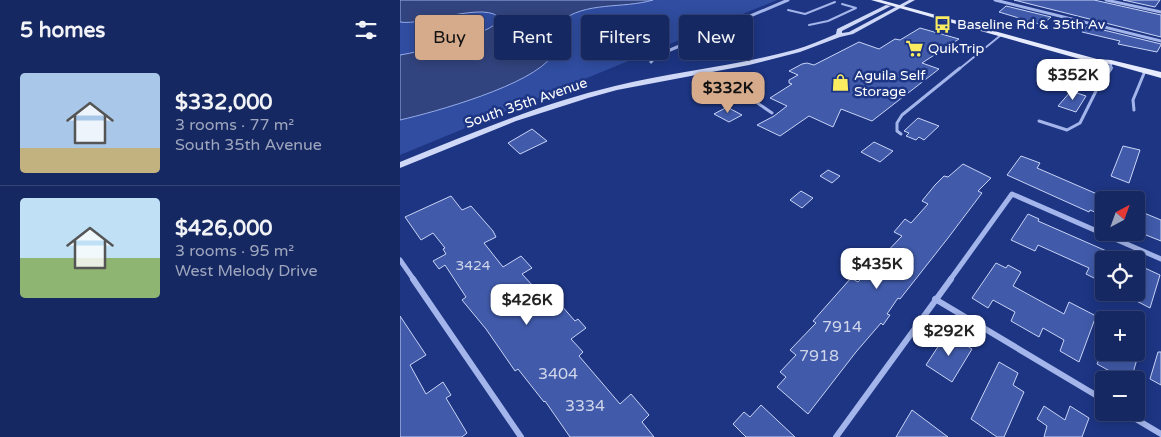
<!DOCTYPE html>
<html lang="en">
<head>
<meta charset="utf-8">
<style>
	:root { --surface:#162862; --page:#1f3068; --text:#f1f3f6; --muted:#9ea6be; --line:#354477; --accent:#d6ab8b }
	body { margin:0; font-family:"Varela Round",sans-serif; background:var(--page); color:var(--text); height:100vh; display:flex; flex-direction:column; font-size:19px; white-space:nowrap }
	* { box-sizing:border-box; margin:0 }
	p { font-size:16px; color:var(--muted) }
	.icon { flex:none; width:28px; height:28px; fill:none; stroke:currentColor; stroke-width:2; stroke-linecap:round; stroke-linejoin:round }
	.map { position:relative; flex:1; overflow:hidden }
	.details { display:flex; flex-direction:column; background:var(--surface); width:400px }
	.details>* { flex:none }
	.guide { position:absolute; left:15px; top:15px; width:475px; height:45px; display:flex; gap:10px }
	.needle { width:32px; rotate:41deg }
	.fabs { position:absolute; left:695px; top:191px; display:grid; gap:10px }
	.fabs a { display:grid; place-items:center; width:50px; height:50px; border-radius:5px; background:var(--surface); box-shadow:0 2px 12px #0003,0 0 0 1px var(--line); font-size:25px }
	.price { position:absolute; translate:-50% -42px; padding:0 11px; border-radius:10px; background:#fff; color:#222; font-size:16px; line-height:32px; filter:drop-shadow(0 1px 2px #0008) }
	.price::after { content:''; position:absolute; left:50%; top:30px; width:15px; height:11px; margin-left:-8px; background:inherit; clip-path:polygon(0 0,100% 0,50% 100%) }
	.price.active { background:var(--accent); color:#111 }
	ul { padding:0; list-style:none }
	li { display:flex; align-items:center; gap:15px; height:125px; padding:0 20px }
	li+li { border-top:1px solid var(--line) }
	li span { display:grid; place-items:center; flex:none; width:140px; height:100px; border-radius:5px; color:#555 }
	li>.icon { margin-inline-start:auto }
	span .icon { width:60px; height:60px; fill:#fffc; stroke-width:1 }
	li b { font-size:21px }
	h2 { display:flex; justify-content:space-between; align-items:center; height:60px; padding:0 20px; font-size:21px }
	.tag { padding:0 18px; border-radius:5px; background:var(--surface); box-shadow:0 2px 12px #0003,0 0 0 1px var(--line); font-size:18px; line-height:45px }
	.tag.active { background:var(--accent); color:#111 }
	main { display:flex; flex:1; min-height:0 }
	.map>svg:first-child { display:block }
</style>
</head>
<body>
<main>
<section class="details">
<h2>5 homes<svg class="icon" aria-label="filters" viewBox="0 0 24 24"><path d="M4 7h16M4 17h16"/><circle cx="9" cy="7" r="2"/><circle cx="15" cy="17" r="2"/></svg></h2>
<ul>
<li><span style="background:linear-gradient(#a9c7e8 75%,#c2b280 0)"><svg class="icon" aria-label="home" viewBox="0 0 24 24"><path d="M3 11l9-7 9 7M6 9v11h12V9"/></svg></span><div><b>$332,000</b><p>3 rooms · 77 m²</p><p>South 35th Avenue</p></div></li>
<li><span style="background:linear-gradient(#bfe0f5 60%,#8fb573 0)"><svg class="icon" aria-label="home" viewBox="0 0 24 24"><path d="M3 11l9-7 9 7M6 9v11h12V9"/></svg></span><div><b>$426,000</b><p>3 rooms · 95 m²</p><p>West Melody Drive</p></div></li>
</ul>
</section>
<div class="map">
<svg width="761" height="437" viewBox="0 0 761 437">
	<rect width="100%" height="100%" fill="#1d3583"/>
	<path fill="#304da1" d="M0,0H377L0,155Z"/>
	<path fill="#32447f" stroke="#96adec" d="M0,0H253C223,9 185,1 160,22C157,34 160,44 152,56C132,85 35,112 0,120V55C19,52 92,35 100,19C88,0 23,26 0,22Z"/>
	<g fill="#415baa" stroke="#c8d4f7">
		<path d="M614,0H694L761,15V37Z"/>
		<path d="M723,0H760L755,7Z"/>
		<path d="M606,6L651,17L642,25L599,12Z"/>
		<path d="M687,26L761,44V45L757,52L718,44L720,41L682,32Z"/>
		<path d="M520,28L559,39L522,63L539,69L472,121L441,109L433,127L409,116L380,136L357,125L374,116L387,106L370,98L392,84L389,83V80L398,75L389,71L402,64L407,63L414,65L459,42L479,49L495,39L500,40Z"/>
		<path d="M671,91L686,96L676,112L658,106Z"/>
		<path d="M327,107L342,115L329,122L314,114Z"/>
		<path d="M518,118L539,126L524,140L519,137L516,140L506,136L509,133L504,131Z"/>
		<path d="M132,129L147,141L120,154L108,143Z"/>
		<path d="M474,142L493,151L480,162L461,152Z"/>
		<path d="M723,146L740,150L729,183L711,176Z"/>
		<path d="M621,156L640,163L637,168L704,197V216L690,210L689,212L607,175Z"/>
		<path d="M563,164L591,178L578,191L582,193L548,238L500,299L498,298L487,314L490,315L483,325L481,323L456,352L408,414L377,387L386,377L380,372L396,355L390,350L416,323L413,321L451,278L458,282L502,236L494,232L505,219L511,223L528,204L522,201L535,185L544,176L548,177Z"/>
		<path d="M428,170L440,176L432,183L420,176Z"/>
		<path d="M401,191L413,198L402,208L390,200Z"/>
		<path d="M51,196L62,210L71,206L93,231L96,237L84,243L103,267L121,256L132,268L122,274L146,300L153,296L175,321L178,319L186,328L171,339L183,352L179,356L220,404L231,394L249,415L242,422L254,437H170L145,401L144,402L118,369L115,371L86,329L62,300L66,297L45,265L39,269L33,261L46,254L43,249L45,248L33,233L21,240L5,217Z"/>
		<path d="M744,213L761,220V241L736,231Z"/>
		<path d="M628,214L639,219L638,221L727,260H704V283L686,274L689,268L638,245L635,251L611,240Z"/>
		<path d="M596,263L606,268L608,265L621,272L613,286L664,314L669,302L696,316L679,362L660,351L664,340L643,328L639,337L611,321L615,312L593,300L588,308L572,298Z"/>
		<path d="M736,264L760,275L750,308L719,292H736Z"/>
		<path d="M0,316L26,355L10,365L26,394L43,382L51,395L46,398L67,433L62,437H0Z"/>
		<path d="M547,333L572,349L552,382L526,365Z"/>
		<path d="M702,352H739L731,380H726L697,364Z"/>
		<path d="M758,352H761V385L750,379Z"/>
		<path d="M599,362L618,373L613,385L624,392L604,437H597L571,419Z"/>
		<path d="M361,405L395,437H346L333,424L344,412L350,417Z"/>
		<path d="M644,406L665,420L670,406L689,418L682,437H644L647,426L637,419Z"/>
		<path d="M512,410L548,437H496Z"/>
	</g>
	<g fill="none" stroke-linecap="round" stroke-linejoin="round">
		<g stroke="#a3b5ea" stroke-width="2">
			<path d="M388,10L405,14L435,2"/>
			<path d="M409,25L428,21L456,8L442,4"/>
			<path d="M558,70L601,35"/>
		</g>
		<g stroke="#a3b5ea" stroke-width="3">
			<path d="M299,73L356,102L372,113"/>
			<path d="M734,110L733,100L745,71"/>
			<path d="M639,121L667,130L680,123L697,89"/>
			<path d="M501,134L497,131V123L502,115L560,68"/>
		</g>
		<g stroke="#a3b5ea" stroke-width="3">
			<path d="M595,0L761,41"/>
			<path d="M706,0L761,12"/>
			<path d="M251,62L256,56L388,0"/>
			<path d="M710,70L711,62"/>
		</g>
		<path stroke="#a3b5ea" stroke-width="4" d="M697,89L711,68"/>
		<g stroke="#a3b5ea" stroke-width="5">
			<path d="M0,260L14,280"/>
			<path d="M550,280L612,194L761,259"/>
		</g>
		<g stroke="#a3b5ea" stroke-width="6">
			<path d="M13,279L121,437"/>
			<path d="M535,299L704,400"/>
			<path d="M724,412L761,434"/>
			<path d="M436,437L551,279"/>
		</g>
		<path fill="#cfd8f7" fill-rule="evenodd" d="M509,0H515L453,34L440,37L400,52L349,65L217,90L188,98L116,121L0,168V162C71,133 140,104 215,86C274,72 335,66 394,50C408,46 422,40 436,34L437,29L486,5L491,6L442,31V33L449,32Z"/>
		<path fill="#e7ebfe" fill-rule="evenodd" d="M471,0H481L697,59L711,60L761,72V78L711,64L694,63Z"/>
	</g>
	<defs>
		<symbol id="bus-bare" viewBox="-9 -9 18 18"><path d="M-5-6H5V4H4V6H2V4H-2V6H-4V4H-5ZM-3.5-4V0h7V-4ZM-3.5 1.2v1.5H-2V1.2ZM2 1.2v1.5H3.5V1.2Z" fill="#faec61" stroke="#1d3583" stroke-width="2.5" paint-order="stroke"/></symbol>
		<symbol id="supermarket-bare" viewBox="-9 -9 18 18"><path d="M-6-5.5h2.5l.6 2H6L4.5 2H-2.5L-4.4-4H-6ZM-1.5 3.2a1.3 1.3 0 1 0 .1 0ZM3 3.2a1.3 1.3 0 1 0 .1 0Z" fill="#faec61" stroke="#1d3583" stroke-width="2.5" paint-order="stroke"/></symbol>
		<symbol id="shop-bare" viewBox="-9 -9 18 18"><path d="M-5-2.5h2.3a2.7 3.5 0 0 1 5.4 0H5L5.5 6h-11ZM-1.5-2.5h3a1.5 2.3 0 0 0-3 0Z" fill="#faec61" stroke="#1d3583" stroke-width="2.5" paint-order="stroke"/></symbol>
	</defs>
	<g fill-rule="evenodd">
		<use href="#bus-bare" x="530" y="12" width="25" height="25"/>
		<use href="#supermarket-bare" x="502" y="36" width="25" height="25"/>
		<use href="#shop-bare" x="428" y="70" width="25" height="25"/>
	</g>
	<g text-anchor="middle" dominant-baseline="central" stroke-width="5" stroke-linejoin="round" paint-order="stroke">
		<g font-size="14" fill="#fff" stroke="#1d3583" text-anchor="start">
			<text x="557" y="24">Baseline Rd &amp; 35th Av</text>
			<text x="528" y="48">QuikTrip</text>
			<text x="454" y="75">Aguila Self<tspan x="454" dy="16">Storage</tspan></text>
		</g>
		<g font-size="14" fill="#fff" stroke="#1d3583">
			<text transform="translate(126 103) rotate(-19)">South 35th Avenue</text>
		</g>
		<g font-size="14" fill="#d0d6ea">
			<text x="73" y="265">3424</text>
		</g>
		<g font-size="16" fill="#d0d6ea">
			<text x="442" y="327">7914</text>
			<text x="419" y="356">7918</text>
			<text x="158" y="374">3404</text>
			<text x="185" y="406">3334</text>
		</g>
	</g>
</svg>
<div class="fabs">
<a><svg class="needle" viewBox="-14 -14 28 28"><path d="M0-13l5 13h-10z" fill="#e53935"/><path d="M0 13l5-13h-10z" fill="#9ea6be"/></svg></a>
<a><svg class="icon" aria-label="locate" viewBox="0 0 24 24"><circle cx="12" cy="12" r="6"/><path d="M12 2v4M12 18v4M2 12h4M18 12h4"/></svg></a>
<a>+</a>
<a>−</a>
</div>
<b class="price" style="left:673px;top:101px">$352K</b>
<b class="price active" style="left:328px;top:114px">$332K</b>
<b class="price" style="left:477px;top:290px">$435K</b>
<b class="price" style="left:127px;top:326px">$426K</b>
<b class="price" style="left:549px;top:357px">$292K</b>
<div class="guide">
<a class="tag active">Buy</a>
<a class="tag">Rent</a>
<a class="tag">Filters</a>
<a class="tag">New</a>
</div>
</div>
</main>
</body>
</html>
